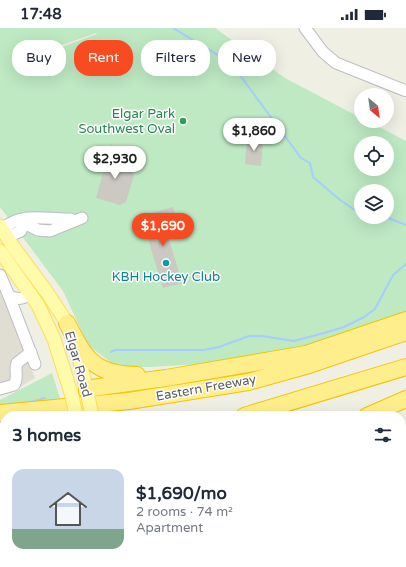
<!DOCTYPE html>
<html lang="en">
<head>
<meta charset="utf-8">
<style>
	:root { --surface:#fff; --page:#f2f2f3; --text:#1f2937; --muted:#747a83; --accent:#f84b22 }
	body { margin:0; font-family:"Varela Round",sans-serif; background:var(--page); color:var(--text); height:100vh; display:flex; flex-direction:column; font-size:15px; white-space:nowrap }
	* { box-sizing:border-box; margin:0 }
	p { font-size:13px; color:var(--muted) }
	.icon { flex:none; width:22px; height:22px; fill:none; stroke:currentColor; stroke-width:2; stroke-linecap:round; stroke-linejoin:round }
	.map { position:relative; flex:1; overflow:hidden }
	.drawer { position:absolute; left:0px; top:383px; width:406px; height:156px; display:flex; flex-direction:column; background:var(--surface); border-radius:16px 16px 0 0; box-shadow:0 4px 16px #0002 }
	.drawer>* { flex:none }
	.hud { position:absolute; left:12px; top:12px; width:382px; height:36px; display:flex; gap:8px }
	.needle { width:26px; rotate:151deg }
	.controls { position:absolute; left:354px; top:60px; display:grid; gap:8px }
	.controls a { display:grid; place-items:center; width:40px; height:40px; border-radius:50%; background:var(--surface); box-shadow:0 4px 16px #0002; font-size:20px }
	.price { position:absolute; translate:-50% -34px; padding:0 9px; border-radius:14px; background:#fff; color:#222; font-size:13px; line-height:26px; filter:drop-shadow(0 1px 2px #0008) }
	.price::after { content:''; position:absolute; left:50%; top:24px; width:12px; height:9px; margin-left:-6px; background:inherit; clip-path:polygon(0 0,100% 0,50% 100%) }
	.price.on { background:var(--accent); color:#fff }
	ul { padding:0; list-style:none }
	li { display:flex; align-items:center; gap:12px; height:100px; padding:0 12px }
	li span { display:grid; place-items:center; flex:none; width:112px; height:80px; border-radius:12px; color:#555 }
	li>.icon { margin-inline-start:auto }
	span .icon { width:48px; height:48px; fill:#fffc; stroke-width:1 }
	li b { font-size:17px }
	h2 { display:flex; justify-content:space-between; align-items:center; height:48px; padding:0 12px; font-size:17px }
	.pill { padding:0 14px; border-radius:16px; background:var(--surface); box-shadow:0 4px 16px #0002; font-size:14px; line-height:36px }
	.pill.on { background:var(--accent); color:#fff }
	.status { display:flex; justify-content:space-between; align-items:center; height:28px; padding:0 20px; background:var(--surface); direction:ltr }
	.status svg { height:11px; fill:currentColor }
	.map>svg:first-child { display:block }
</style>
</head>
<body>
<div class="status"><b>17:48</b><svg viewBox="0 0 49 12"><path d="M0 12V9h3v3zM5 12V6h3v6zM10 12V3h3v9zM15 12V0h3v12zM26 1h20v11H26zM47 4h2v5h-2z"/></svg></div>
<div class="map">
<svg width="406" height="539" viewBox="0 0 406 539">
	<rect width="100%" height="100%" fill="#f0efe4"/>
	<path fill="#e0ded3" d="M0,262L35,350L10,365L0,366Z"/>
	<g fill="#bee9c3" fill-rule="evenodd">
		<path d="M0,0H215L285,50L361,90V93H368L406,113V292L348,314L246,333L151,339H117L88,317L63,263L0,179ZM96,5L97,6L9,38L31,28ZM361,115H387V141H361ZM361,163H387V189H361Z"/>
		<path d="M52,345L63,380L0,385V372Z"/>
		<path d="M401,476L406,489V539H333L331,534H401Z"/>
	</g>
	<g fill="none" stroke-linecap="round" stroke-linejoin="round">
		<g stroke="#a5cdff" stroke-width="2">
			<path d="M173,0L231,35L301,130L310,135L313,149L340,172L361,186"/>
			<path d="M386,189L406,197"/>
			<path d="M111,324L115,322H204L219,319L249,308H262L294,313L324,305L344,299L364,289L375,281L393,247L406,236"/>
			<path d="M31,374L45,370"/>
		</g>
	</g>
	<g fill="#cbc9c1">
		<path d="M247,111L263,113L261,138L245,136Z"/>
		<path d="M111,116L134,147L126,174L120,177L96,170Z"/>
		<path d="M173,179L177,193L150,201L157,214L168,208L182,255L163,260L141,188Z"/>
	</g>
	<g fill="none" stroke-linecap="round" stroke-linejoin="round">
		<defs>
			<g id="minor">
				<path d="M305,0L323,24L336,35L406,63"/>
				<path d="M2,201C23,183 46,192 71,191"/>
				<path d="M7,209L21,203L22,198L28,197L38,202L50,203L82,190"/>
				<path d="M0,247L9,268C19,272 22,271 31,266"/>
				<path d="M9,268L35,336"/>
				<path d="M0,361L14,357C19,350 14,342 17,335L31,324"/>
				<path d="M401,451L406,450"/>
				<path d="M0,453L5,452"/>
				<path d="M243,534L245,539"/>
				<path d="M295,539L308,534"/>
			</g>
			<g id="major">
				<path d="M0,198L14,220L46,263L67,295L78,325L88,368"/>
				<path d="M0,223L38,277L54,311L72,368"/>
				<path d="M88,539L89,534"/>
			</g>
			<g id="highway">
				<path d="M67,295C85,330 94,347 137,347"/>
				<path d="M87,363L92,360L166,350L306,326L406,292"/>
				<path d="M0,385L129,373L248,354L309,337L406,304"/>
				<path d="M244,388L406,339"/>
				<path d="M367,388L406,371"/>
				<path d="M0,415H5"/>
			</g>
		</defs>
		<use href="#minor" stroke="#bcbdc4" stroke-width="13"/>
		<use href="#major" stroke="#fde050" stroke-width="15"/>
		<use href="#highway" stroke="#f4c300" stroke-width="18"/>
		<use href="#minor" stroke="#fff" stroke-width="11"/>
		<use href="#major" stroke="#fffbaa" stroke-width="13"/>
		<use href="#highway" stroke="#ffef8c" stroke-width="16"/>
		<defs>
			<g id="major-bridge">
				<path d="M72,368L76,388"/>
				<path d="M88,368L92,388"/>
			</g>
		</defs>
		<use href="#major-bridge" stroke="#fde050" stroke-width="15" stroke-linecap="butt"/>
		<use href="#major-bridge" stroke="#fffbaa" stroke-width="13"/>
	</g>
	<circle fill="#2e9e5b" stroke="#fff" stroke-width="1.5" cx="183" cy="93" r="4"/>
	<circle fill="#0f9aa8" stroke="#fff" stroke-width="1.5" cx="166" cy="235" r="4"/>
	<g text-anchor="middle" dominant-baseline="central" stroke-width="3" stroke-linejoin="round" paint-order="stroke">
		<g font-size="13" fill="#27864d" stroke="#fff" text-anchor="end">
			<text x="175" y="86">Elgar Park<tspan x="175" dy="15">Southwest Oval</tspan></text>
		</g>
		<g font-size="13" fill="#0d838f" stroke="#fff">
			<text x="166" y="249">KBH Hockey Club</text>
		</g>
		<g font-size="13" fill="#5c5f66" stroke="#fff">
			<text transform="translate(78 336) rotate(74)">Elgar Road</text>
			<text transform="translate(206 360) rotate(-10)">Eastern Freeway</text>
		</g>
	</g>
</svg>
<div class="controls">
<a><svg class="needle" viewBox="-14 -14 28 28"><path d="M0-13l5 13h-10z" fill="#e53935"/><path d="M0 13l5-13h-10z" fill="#747a83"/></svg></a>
<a><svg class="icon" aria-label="locate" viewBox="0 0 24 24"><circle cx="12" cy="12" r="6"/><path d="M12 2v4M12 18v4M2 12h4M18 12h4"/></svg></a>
<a><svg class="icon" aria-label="layers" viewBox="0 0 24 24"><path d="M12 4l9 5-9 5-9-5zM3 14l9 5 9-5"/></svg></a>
</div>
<b class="price" style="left:254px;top:124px">$1,860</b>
<b class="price" style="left:115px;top:152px">$2,930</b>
<b class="price on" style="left:163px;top:219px">$1,690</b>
<div class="hud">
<a class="pill">Buy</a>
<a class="pill on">Rent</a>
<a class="pill">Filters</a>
<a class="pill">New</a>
</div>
<section class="drawer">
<h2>3 homes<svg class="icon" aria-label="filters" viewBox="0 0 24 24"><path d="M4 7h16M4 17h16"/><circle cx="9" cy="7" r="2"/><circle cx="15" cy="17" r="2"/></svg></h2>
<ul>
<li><span style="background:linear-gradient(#c9d6e8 75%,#7fa58c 0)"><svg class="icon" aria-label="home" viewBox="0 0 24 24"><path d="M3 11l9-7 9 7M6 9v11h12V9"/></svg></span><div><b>$1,690/mo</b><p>2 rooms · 74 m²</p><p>Apartment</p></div></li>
</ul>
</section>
</div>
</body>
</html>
